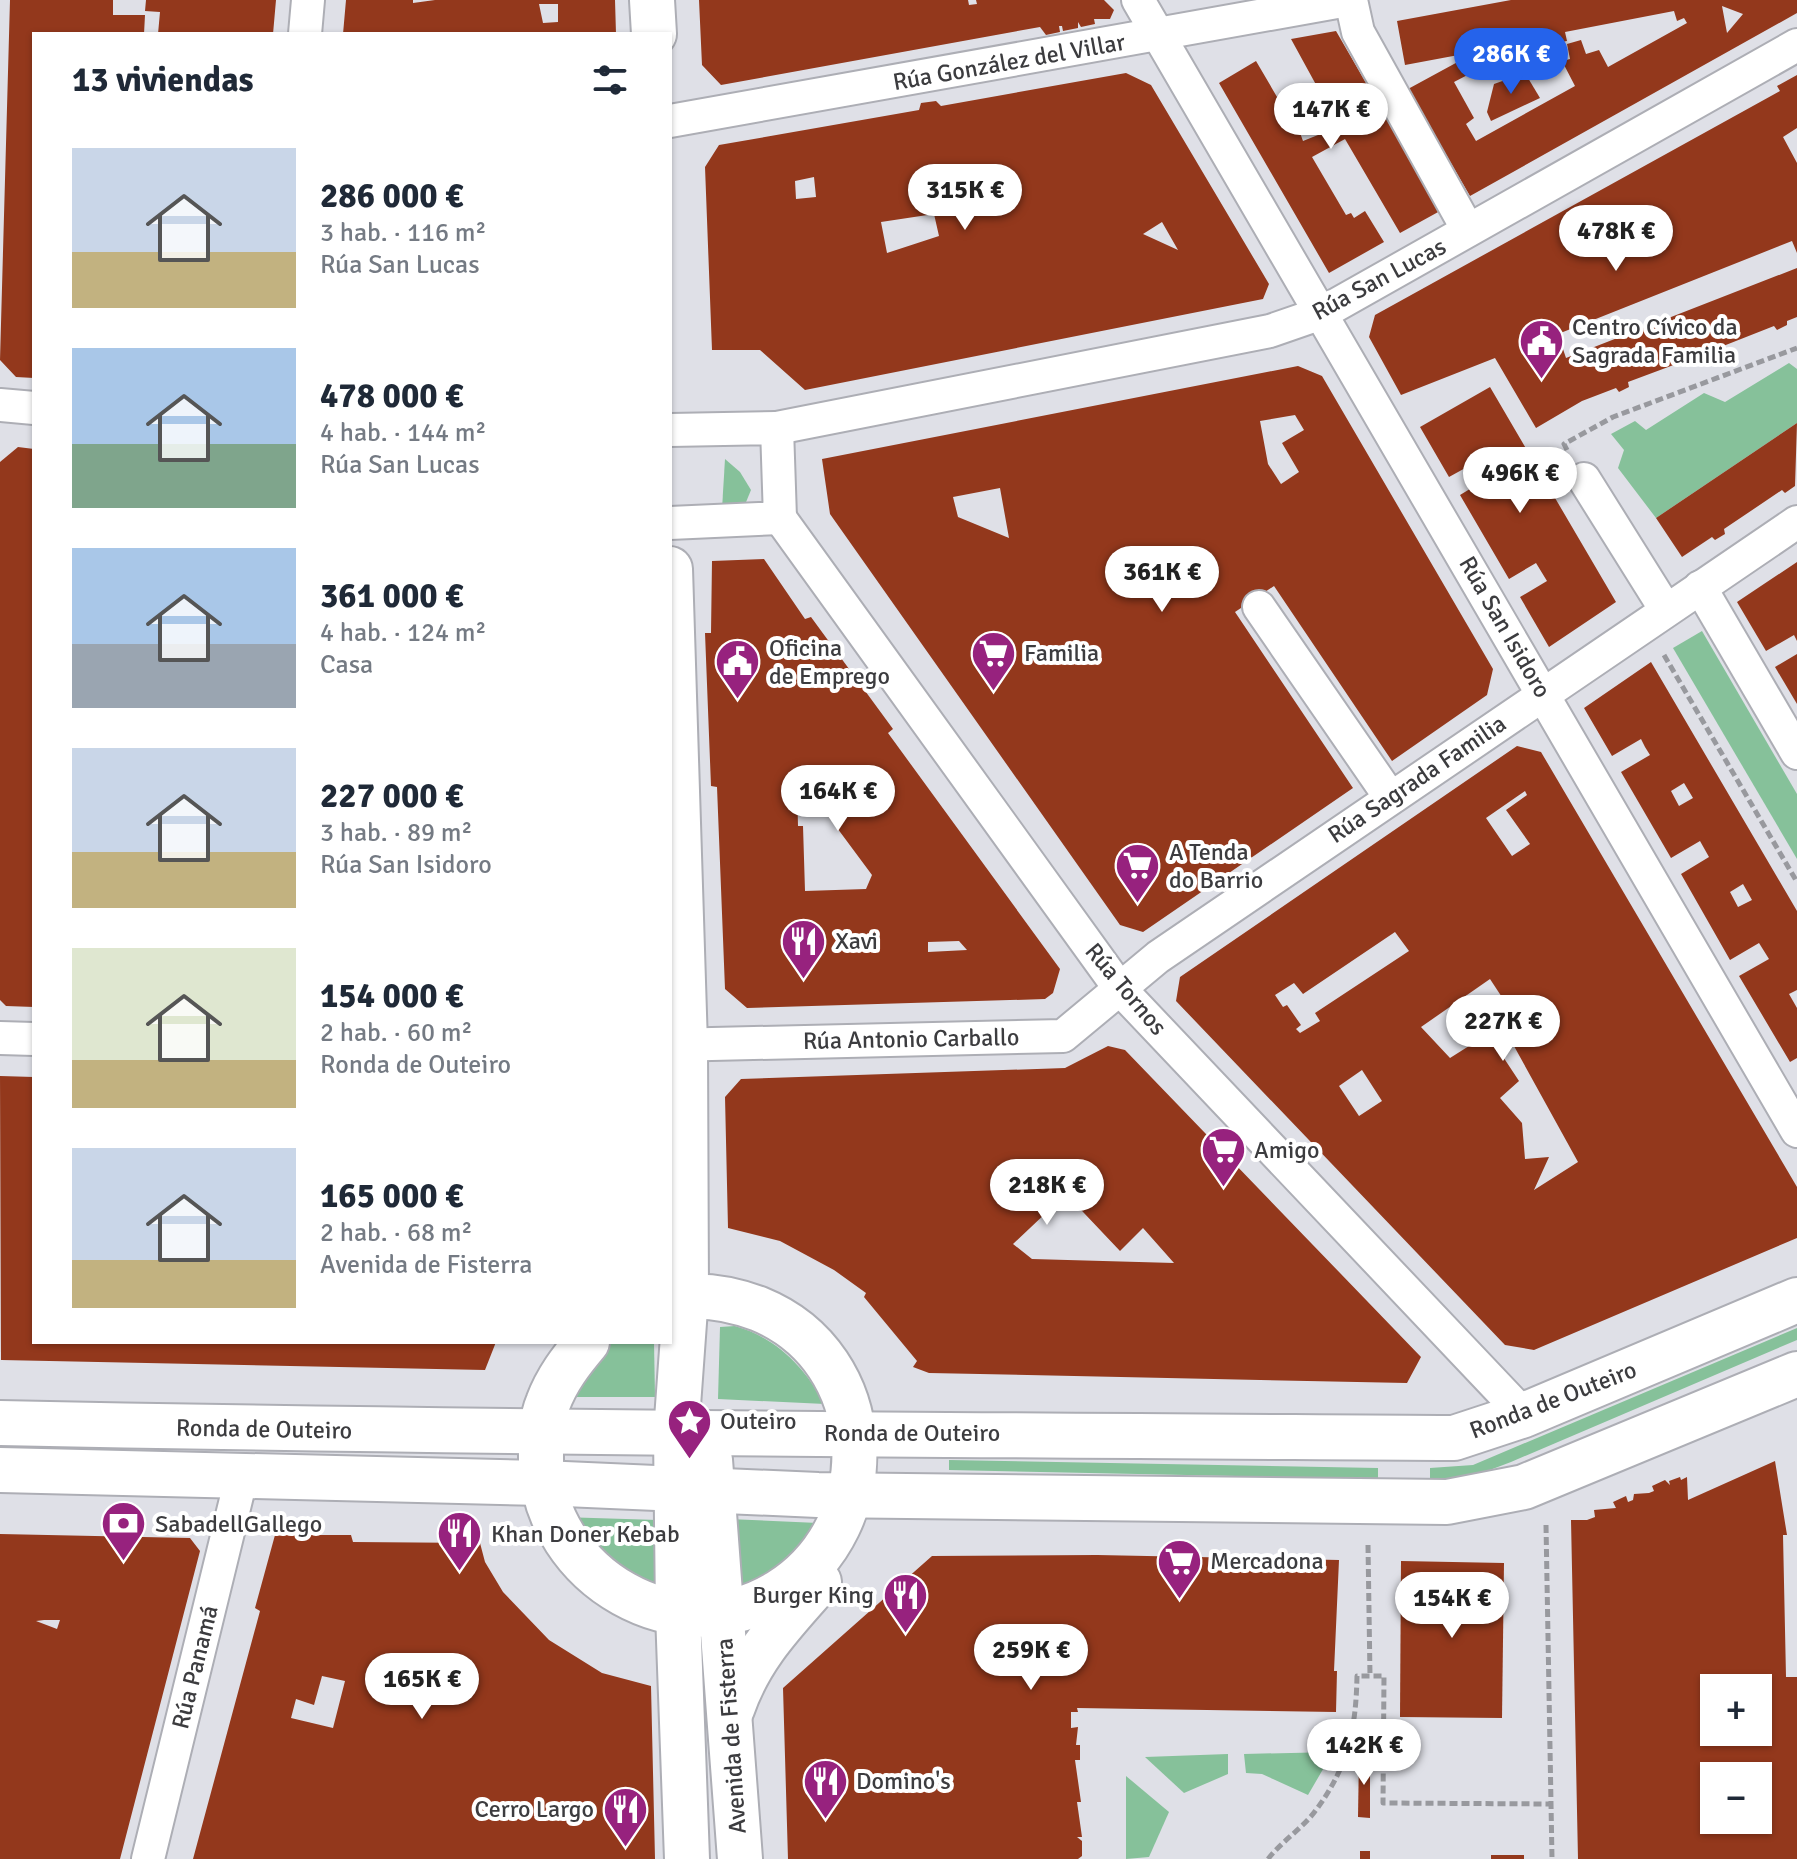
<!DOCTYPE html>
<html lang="es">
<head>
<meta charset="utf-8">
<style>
	:root { --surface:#fff; --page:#f2f2f3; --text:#1f2937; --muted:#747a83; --accent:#2563eb }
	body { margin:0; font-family:Signika,sans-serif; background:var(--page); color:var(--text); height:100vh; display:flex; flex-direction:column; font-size:30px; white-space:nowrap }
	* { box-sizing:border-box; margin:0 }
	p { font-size:26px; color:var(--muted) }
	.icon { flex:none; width:44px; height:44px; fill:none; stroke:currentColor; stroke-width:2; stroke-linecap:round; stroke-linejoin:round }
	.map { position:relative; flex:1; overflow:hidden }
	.panel { position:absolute; left:32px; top:32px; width:640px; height:1312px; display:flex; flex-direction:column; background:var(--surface); border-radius:0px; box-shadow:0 2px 6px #0004 }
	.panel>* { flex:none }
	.controls { position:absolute; left:1700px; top:1674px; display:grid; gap:16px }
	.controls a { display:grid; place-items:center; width:72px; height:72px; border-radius:0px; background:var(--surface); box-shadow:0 2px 6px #0004; font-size:40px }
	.price { position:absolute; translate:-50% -68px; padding:0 18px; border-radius:28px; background:#fff; color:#222; font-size:26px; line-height:52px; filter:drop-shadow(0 2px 4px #0008) }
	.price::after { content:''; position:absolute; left:50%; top:48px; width:24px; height:18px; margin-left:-12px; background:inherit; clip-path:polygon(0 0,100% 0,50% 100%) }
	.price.selected { background:var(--accent); color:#fff }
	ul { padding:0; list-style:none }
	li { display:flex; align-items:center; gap:24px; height:200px; padding:0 40px }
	li span { display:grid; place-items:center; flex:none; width:224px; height:160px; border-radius:0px; color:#555 }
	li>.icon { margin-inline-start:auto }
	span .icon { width:96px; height:96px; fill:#fffc; stroke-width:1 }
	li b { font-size:34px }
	h2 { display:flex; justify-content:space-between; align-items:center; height:96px; padding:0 40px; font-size:34px }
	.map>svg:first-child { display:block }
</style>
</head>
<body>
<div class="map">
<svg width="1797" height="1859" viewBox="0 0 1797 1859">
	<rect width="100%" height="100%" fill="#dfe0e7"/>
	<g fill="#86c19a">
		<path d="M1789,363L1797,369V423L1656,518L1618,468L1624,450L1611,434L1635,421L1646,430L1704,393L1725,402Z"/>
		<path d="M725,459L740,472L751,490L744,507L722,509Z"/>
		<path d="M1702,631L1797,794V859L1673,648Z"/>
		<path d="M735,1326C777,1338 804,1367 825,1404L718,1399L720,1327Z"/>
		<path d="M1797,1328V1340L1511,1462L1474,1476L1430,1481V1468L1473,1465Z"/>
		<path d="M611,1342H654L655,1397H564L597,1352Z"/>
		<path d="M949,1460L1378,1468V1479L949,1470Z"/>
		<path d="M561,1517L658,1520L657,1594L622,1580Z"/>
		<path d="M728,1519L818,1523L782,1568L732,1594Z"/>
		<path d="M1333,1752L1308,1795L1262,1774L1246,1773L1244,1754Z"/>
		<path d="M1228,1754V1774L1184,1793L1145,1757Z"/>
		<path d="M1126,1776L1169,1812L1149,1857L1126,1859Z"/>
	</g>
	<g fill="#93381c" fill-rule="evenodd">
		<path d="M10,0H113V15H145L144,34H34V378L16,377L0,360Z"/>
		<path d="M146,0H276L273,34H158L160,12L145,11Z"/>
		<path d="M346,0H413V3L435,0H615L616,34H343ZM539,4H558V22L543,23Z"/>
		<path d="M699,0H968L969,5L977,4L976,0H1104L1114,10L1110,19H1094L1095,24L1081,27L1078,22V28L1063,31L1062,26H1059L1060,32L1046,35L1040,27L721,85L702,65Z"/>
		<path d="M1511,0H1797V13L1470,196L1408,89L1465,58L1479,69L1454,82L1474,118L1466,124L1476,141L1575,86L1562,61L1570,59L1567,44L1581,40L1586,54L1599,50L1608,67L1687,23L1684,18L1677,21L1674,11L1565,32L1567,41L1513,51L1512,45L1405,65L1397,21ZM1722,6L1743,14L1727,33Z"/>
		<path d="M1336,31L1440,211L1400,233L1345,139L1312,157L1346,215L1351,213L1354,218L1365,211L1384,242L1329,273L1219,83L1256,61L1287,114L1299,106L1304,114L1295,119L1303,141L1333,129L1337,137L1343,134L1291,39Z"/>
		<path d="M1126,73L1151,85L1269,284L1263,299L805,390L760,350H712L705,167L719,145L919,110L921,103L936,101L941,106ZM814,177L816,197L796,199L795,181ZM934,214L939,236L887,253L881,222ZM1162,222L1178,250L1143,234Z"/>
		<path d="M1525,73L1540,98L1491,121L1487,112L1494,84Z"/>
		<path d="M1797,75V128L1783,137L1797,163V253L1792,241L1558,334L1566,358L1797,268V317L1787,321V325L1777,330L1774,326L1708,352V357L1698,361L1695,357L1628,382L1629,387L1619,392L1616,388L1582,401L1536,428L1495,358L1401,395L1369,337L1375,315L1780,91L1777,86Z"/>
		<path d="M1298,366L1322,376L1493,669L1487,695L1392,761L1274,586L1235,612L1353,788L1143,932L1120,925L830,514L822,459ZM1295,415L1304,430L1282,443L1299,472L1281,484L1268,464L1260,421ZM1000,488L1009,538L958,517L953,497Z"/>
		<path d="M1490,387L1616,602L1549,647L1520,597L1547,581L1536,563L1509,579L1460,495L1488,478L1483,469L1478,461L1449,477L1420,427Z"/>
		<path d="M1797,423L1795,486L1785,493L1782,490L1724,529L1725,534L1715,540L1712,537L1682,557L1656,518Z"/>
		<path d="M18,447L34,449V1007L6,1006L0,1000V462Z"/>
		<path d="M764,559L805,619L811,617L893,729L888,733L1060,969L1053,993L1045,999L747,1008L725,989L717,787L711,786L705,633H711L712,561ZM812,777L835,808L826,813L872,875L866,889L805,891L803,826H798L797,785ZM959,941L967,950L928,952V942Z"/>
		<path d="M1797,562V641L1794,635L1766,651L1737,602Z"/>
		<path d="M1797,654V704L1775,667Z"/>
		<path d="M1651,662L1797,911V990L1789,994L1797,1008V1058L1790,1062L1739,976L1769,959L1759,943L1730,960L1681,874L1709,857L1700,841L1671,858L1621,772L1650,755L1645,747L1641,739L1612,756L1584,708ZM1684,783L1693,798L1679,806L1671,791ZM1743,884L1752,900L1738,907L1730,892Z"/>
		<path d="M1517,746L1541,752L1797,1187V1238L1534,1350L1505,1345L1176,1001L1180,977ZM1525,791L1527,795L1506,810L1530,844L1512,856L1486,818ZM1395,932L1409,951L1315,1013L1320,1021L1300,1033L1296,1029L1301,1025L1287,1005L1283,1007L1275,995L1294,983L1303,994ZM1490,979L1511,1011L1499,1019L1578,1162L1534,1190L1549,1157L1525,1159L1522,1123L1500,1098L1519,1081L1488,1034L1450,1058L1421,1027ZM1362,1070L1382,1101L1359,1116L1339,1086Z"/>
		<path d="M1108,1046L1125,1050L1421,1357L1407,1383L929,1373L913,1367L917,1361L864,1297L866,1293L834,1270L780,1241L728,1228L725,1097L741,1079L1065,1068ZM1066,1194L1120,1251L1143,1228L1174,1263L1032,1259L1013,1244Z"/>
		<path d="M0,1076L34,1077V1342H496L485,1370L1,1360Z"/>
		<path d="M1775,1461L1787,1535H1783L1786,1677H1797V1859H1578L1571,1520H1587L1595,1517L1594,1510L1616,1508L1613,1502L1626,1496L1628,1502L1633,1500L1634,1494L1649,1493L1654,1491L1652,1486L1665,1480L1670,1485L1669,1481L1680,1477L1681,1480L1687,1477L1688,1500ZM1714,1688H1758V1732H1714ZM1714,1776H1758V1820H1714Z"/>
		<path d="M0,1534L190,1538L200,1551L120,1859H0ZM44,1620H60L57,1629L36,1621Z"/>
		<path d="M275,1535H351L353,1542L480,1543L485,1562L503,1592L549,1640L602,1673L651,1686L655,1859H193L260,1611L255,1608ZM322,1676L345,1681L333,1728L291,1718L296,1699L314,1705Z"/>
		<path d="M1097,1555L1339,1560L1334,1671H1337L1336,1712L1077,1708L1078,1712H1071V1728L1078,1727L1076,1745H1080V1760H1075L1081,1802H1077L1082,1837H1077L1082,1841V1856L1078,1859H788L783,1688L932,1556Z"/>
		<path d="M1401,1561L1504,1563L1502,1718L1400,1717Z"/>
		<path d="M1359,1756H1370V1818L1358,1817Z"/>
		<rect x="1360" y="1851" width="10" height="8"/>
		<rect x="1491" y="1855" width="33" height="4"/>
	</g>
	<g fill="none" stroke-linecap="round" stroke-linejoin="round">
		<defs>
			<g id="street">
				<path d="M1138,0L1797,1131"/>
				<path d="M1351,0L1358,32L1468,230"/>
				<path d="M305,34L308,0"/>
				<path d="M670,121L1348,0"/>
				<path d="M0,405L34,408"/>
				<path d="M777,428L1270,331L1322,313L1797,45"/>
				<path d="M670,430L777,428L780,518L670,523"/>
				<path d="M1584,479L1666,610"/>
				<path d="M780,518L1120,989L1524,1415"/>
				<path d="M1700,587L1797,753"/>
				<path d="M1259,607L1390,797"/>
				<path d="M0,1038L34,1039"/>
				<path d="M670,1045L1063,1036L1158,957L1797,522"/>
				<path d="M148,1859L242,1475"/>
			</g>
			<g id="secondary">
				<path d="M652,0L654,34"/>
				<path d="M670,569L685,1045L686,1295L676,1433L678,1613L687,1859"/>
				<path d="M587,1342C571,1361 557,1379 548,1403C540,1422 541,1442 541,1462C545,1577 678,1655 779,1592C886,1525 879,1358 759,1309C730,1298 700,1293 670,1299"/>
				<path d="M0,1423C485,1433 969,1435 1454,1438L1524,1415L1797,1300"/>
				<path d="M710,1460L740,1859"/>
				<path d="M0,1470L542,1483L818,1495L1447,1502L1524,1487L1797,1374"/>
				<path d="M732,1709C750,1656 783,1623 819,1582"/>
			</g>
		</defs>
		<use href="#street" stroke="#adaeb5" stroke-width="36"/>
		<use href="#secondary" stroke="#adaeb5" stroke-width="48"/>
		<g stroke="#98999e" stroke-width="5" stroke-dasharray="8 4" stroke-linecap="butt">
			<path d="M1567,450L1564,444L1613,417L1797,348"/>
			<path d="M1664,655L1797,882"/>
			<path d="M1546,1525L1552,1859"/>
			<path d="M1368,1545L1370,1676"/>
			<path d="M1268,1859C1282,1841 1303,1828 1316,1810C1348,1767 1356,1729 1357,1676H1384L1383,1803L1551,1804"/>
		</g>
		<use href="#street" stroke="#fff" stroke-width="32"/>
		<use href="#secondary" stroke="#fff" stroke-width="44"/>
	</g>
	<defs>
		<symbol id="civic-pin" viewBox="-11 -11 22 30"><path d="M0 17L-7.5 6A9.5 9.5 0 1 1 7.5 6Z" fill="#97227e" stroke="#fff"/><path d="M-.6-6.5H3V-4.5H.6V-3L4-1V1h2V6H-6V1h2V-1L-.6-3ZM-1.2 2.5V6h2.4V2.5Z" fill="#fff"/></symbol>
		<symbol id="supermarket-pin" viewBox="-11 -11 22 30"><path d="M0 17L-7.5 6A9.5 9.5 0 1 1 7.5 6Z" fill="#97227e" stroke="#fff"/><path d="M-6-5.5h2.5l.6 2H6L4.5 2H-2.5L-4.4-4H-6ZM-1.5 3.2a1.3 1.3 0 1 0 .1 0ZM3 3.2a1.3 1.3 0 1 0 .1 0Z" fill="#fff"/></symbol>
		<symbol id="restaurant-pin" viewBox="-11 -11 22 30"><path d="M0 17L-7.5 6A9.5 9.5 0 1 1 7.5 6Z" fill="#97227e" stroke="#fff"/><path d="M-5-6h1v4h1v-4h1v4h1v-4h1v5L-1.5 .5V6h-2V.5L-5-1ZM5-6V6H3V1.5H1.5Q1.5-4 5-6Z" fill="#fff"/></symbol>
		<symbol id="sight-pin" viewBox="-11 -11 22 30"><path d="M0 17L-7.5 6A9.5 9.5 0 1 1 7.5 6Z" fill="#97227e" stroke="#fff"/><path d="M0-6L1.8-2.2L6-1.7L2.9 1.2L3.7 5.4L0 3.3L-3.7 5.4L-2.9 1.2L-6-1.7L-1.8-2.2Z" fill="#fff"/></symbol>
		<symbol id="bank-pin" viewBox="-11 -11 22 30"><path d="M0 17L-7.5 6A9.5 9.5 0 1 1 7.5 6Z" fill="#97227e" stroke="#fff"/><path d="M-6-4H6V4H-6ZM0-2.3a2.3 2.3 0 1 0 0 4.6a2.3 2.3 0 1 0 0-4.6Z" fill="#fff"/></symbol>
	</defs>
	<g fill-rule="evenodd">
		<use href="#civic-pin" x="1516" y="316" width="51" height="69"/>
		<use href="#supermarket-pin" x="968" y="628" width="51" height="69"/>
		<use href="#civic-pin" x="712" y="636" width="51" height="69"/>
		<use href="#supermarket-pin" x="1112" y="840" width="51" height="69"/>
		<use href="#restaurant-pin" x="778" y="916" width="51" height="69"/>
		<use href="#supermarket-pin" x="1198" y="1124" width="51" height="69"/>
		<use href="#sight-pin" x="664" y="1396" width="51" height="69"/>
		<use href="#bank-pin" x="98" y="1498" width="51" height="69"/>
		<use href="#restaurant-pin" x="434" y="1508" width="51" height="69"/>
		<use href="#supermarket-pin" x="1154" y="1536" width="51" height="69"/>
		<use href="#restaurant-pin" x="880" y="1570" width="51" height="69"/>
		<use href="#restaurant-pin" x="800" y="1756" width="51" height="69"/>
		<use href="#restaurant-pin" x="600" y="1784" width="51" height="69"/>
	</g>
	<g text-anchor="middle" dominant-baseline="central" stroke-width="8" stroke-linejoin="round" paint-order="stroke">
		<g font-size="24" fill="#3c3c3f" stroke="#fff">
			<text transform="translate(1009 62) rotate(-10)">Rúa González del Villar</text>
			<text transform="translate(1379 279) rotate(-28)">Rúa San Lucas</text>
			<text transform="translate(1505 627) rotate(60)">Rúa San Isidoro</text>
			<text transform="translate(1417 779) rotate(-34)">Rúa Sagrada Familia</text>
			<text transform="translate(1126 989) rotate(50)">Rúa Tornos</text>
			<text transform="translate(911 1039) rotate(-1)">Rúa Antonio Carballo</text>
			<text transform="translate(1553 1400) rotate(-21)">Ronda de Outeiro</text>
			<text transform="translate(264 1429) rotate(1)">Ronda de Outeiro</text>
			<text x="912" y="1433">Ronda de Outeiro</text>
			<text transform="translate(195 1667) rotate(-76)">Rúa Panamá</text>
			<text transform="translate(731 1736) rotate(-94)">Avenida de Fisterra</text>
		</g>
		<g font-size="24" fill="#3c3c3f" stroke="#fff" text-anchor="start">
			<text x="1572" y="327">Centro Cívico da<tspan x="1572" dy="28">Sagrada Familia</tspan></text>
			<text x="769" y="648">Oficina<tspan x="769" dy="28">de Emprego</tspan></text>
			<text x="1024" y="653">Familia</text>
			<text x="1169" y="852">A Tenda<tspan x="1169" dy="28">do Barrio</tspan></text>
			<text x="835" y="941">Xavi</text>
			<text x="1254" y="1150">Amigo</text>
			<text x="720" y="1421">Outeiro</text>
			<text x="155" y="1524">SabadellGallego</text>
			<text x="491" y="1534">Khan Doner Kebab</text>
			<text x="1210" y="1561">Mercadona</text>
			<text x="874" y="1595" text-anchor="end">Burger King</text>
			<text x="856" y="1781">Domino's</text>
			<text x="594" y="1809" text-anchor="end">Cerro Largo</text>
		</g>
	</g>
</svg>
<div class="controls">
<a>+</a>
<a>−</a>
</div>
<b class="price selected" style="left:1511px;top:96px">286K €</b>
<b class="price" style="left:1331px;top:151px">147K €</b>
<b class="price" style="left:965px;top:232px">315K €</b>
<b class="price" style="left:1616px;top:273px">478K €</b>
<b class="price" style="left:1520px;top:515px">496K €</b>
<b class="price" style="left:1162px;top:614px">361K €</b>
<b class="price" style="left:838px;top:833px">164K €</b>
<b class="price" style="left:1503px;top:1063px">227K €</b>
<b class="price" style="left:1047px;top:1227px">218K €</b>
<b class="price" style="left:1452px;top:1640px">154K €</b>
<b class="price" style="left:1031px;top:1692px">259K €</b>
<b class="price" style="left:422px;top:1721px">165K €</b>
<b class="price" style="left:1364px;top:1787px">142K €</b>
<section class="panel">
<h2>13 viviendas<svg class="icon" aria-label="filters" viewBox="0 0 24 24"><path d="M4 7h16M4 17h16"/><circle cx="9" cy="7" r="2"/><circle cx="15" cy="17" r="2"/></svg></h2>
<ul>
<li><span style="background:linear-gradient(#c9d6e8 65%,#c2b280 0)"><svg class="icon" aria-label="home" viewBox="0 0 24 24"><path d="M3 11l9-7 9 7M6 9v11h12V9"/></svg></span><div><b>286 000 €</b><p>3 hab. · 116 m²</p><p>Rúa San Lucas</p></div></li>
<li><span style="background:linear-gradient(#a9c7e8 60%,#7fa58c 0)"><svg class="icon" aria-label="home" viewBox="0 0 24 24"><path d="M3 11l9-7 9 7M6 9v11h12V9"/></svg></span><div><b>478 000 €</b><p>4 hab. · 144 m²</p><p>Rúa San Lucas</p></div></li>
<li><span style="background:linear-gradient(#a9c7e8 60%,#9aa5b1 0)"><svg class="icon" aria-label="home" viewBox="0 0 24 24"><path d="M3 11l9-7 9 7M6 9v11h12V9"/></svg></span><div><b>361 000 €</b><p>4 hab. · 124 m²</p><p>Casa</p></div></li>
<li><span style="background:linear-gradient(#c9d6e8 65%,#c2b280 0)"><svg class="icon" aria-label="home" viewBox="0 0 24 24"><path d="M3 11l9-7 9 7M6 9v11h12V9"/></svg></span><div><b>227 000 €</b><p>3 hab. · 89 m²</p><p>Rúa San Isidoro</p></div></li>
<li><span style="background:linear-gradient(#dfe7d0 70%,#c2b280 0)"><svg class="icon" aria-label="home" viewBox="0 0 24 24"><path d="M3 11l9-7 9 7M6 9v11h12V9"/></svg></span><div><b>154 000 €</b><p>2 hab. · 60 m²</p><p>Ronda de Outeiro</p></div></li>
<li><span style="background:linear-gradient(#c9d6e8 70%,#c2b280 0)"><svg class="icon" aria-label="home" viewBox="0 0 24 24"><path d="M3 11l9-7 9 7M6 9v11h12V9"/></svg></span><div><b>165 000 €</b><p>2 hab. · 68 m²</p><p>Avenida de Fisterra</p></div></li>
</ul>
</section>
</div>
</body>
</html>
